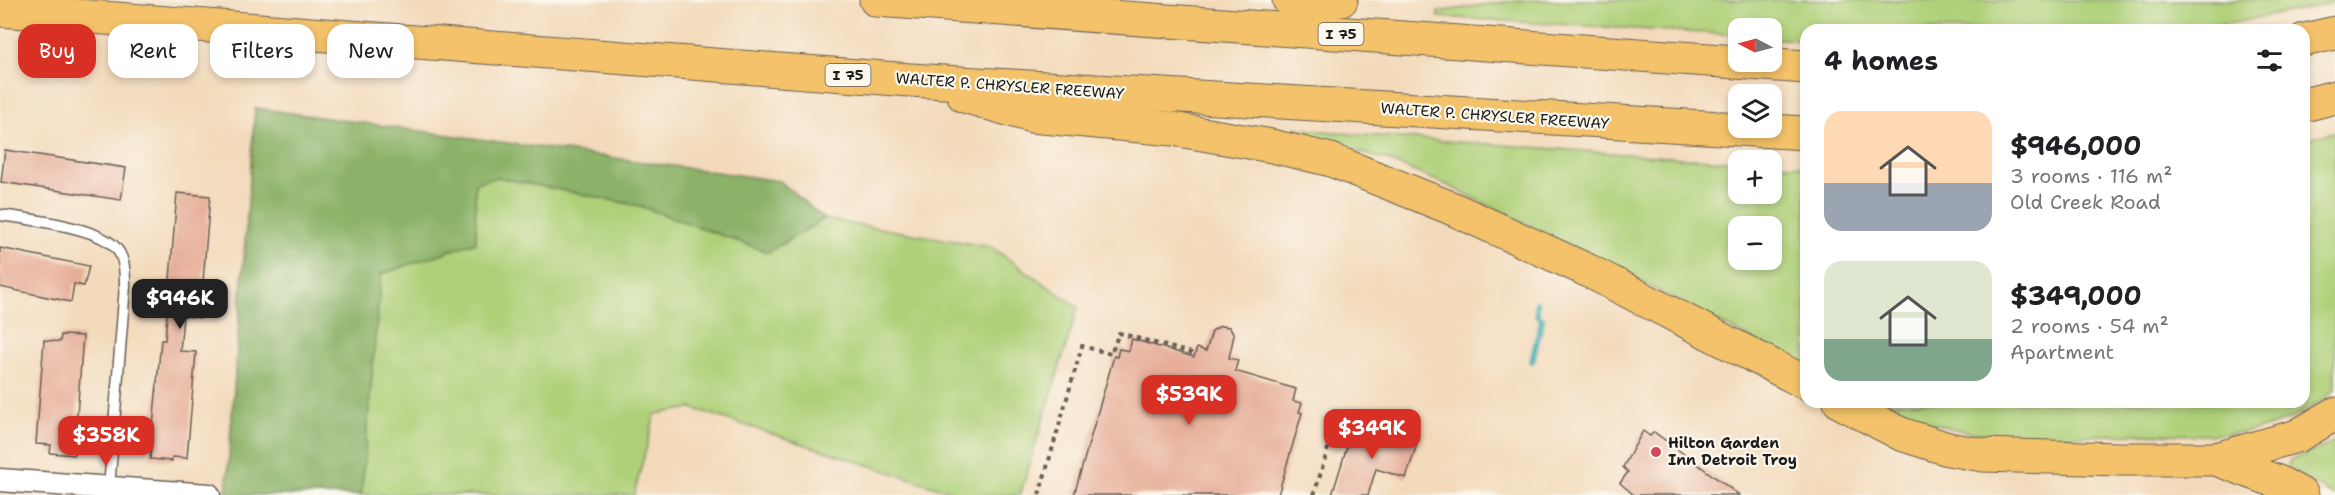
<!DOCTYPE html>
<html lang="en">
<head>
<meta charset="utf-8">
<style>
	:root { --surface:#fff; --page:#f2f2f2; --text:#202124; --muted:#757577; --accent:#d93025 }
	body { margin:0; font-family:"Shantell Sans",sans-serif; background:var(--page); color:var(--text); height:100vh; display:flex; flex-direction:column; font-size:22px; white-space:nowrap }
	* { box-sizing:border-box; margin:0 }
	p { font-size:20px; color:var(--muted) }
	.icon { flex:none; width:33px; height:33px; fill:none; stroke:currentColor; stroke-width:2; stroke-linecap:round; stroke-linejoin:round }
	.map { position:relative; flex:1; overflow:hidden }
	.sheet { position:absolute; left:1800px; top:24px; width:510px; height:384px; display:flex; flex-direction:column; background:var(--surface); border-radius:18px; box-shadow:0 3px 9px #0003 }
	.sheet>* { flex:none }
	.hud { position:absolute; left:18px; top:24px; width:570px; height:54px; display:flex; gap:12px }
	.needle { width:39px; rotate:276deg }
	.tools { position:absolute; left:1728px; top:18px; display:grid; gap:12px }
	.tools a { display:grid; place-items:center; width:54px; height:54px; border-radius:12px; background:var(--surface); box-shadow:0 3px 9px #0003; font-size:30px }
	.price { position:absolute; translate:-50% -51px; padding:0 14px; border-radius:12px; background:var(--accent); color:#fff; font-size:20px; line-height:39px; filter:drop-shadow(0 2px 3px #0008) }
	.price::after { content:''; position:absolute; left:50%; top:36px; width:18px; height:14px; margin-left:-9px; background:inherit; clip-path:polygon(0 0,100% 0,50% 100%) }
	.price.active { background:#222; color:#fff }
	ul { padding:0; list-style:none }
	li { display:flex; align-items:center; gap:18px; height:150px; padding:0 24px }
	li span { display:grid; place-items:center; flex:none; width:168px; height:120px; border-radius:18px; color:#555 }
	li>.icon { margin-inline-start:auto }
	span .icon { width:72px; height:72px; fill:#fffc; stroke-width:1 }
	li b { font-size:26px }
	h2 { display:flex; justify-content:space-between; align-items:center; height:72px; padding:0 24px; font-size:26px }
	.pill { padding:0 21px; border-radius:18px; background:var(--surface); box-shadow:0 3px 9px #0003; font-size:21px; line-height:54px }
	.pill.active { background:var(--accent); color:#fff }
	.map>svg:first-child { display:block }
</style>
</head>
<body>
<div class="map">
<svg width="2335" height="495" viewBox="0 0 2335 495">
	<rect width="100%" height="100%" fill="#fbf7ec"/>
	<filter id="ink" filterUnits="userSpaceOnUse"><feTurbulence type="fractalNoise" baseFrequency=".0167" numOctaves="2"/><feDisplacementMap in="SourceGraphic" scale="12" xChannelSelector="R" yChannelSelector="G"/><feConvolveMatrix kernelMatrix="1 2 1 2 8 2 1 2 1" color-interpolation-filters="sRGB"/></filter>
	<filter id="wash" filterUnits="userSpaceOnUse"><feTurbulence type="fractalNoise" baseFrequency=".008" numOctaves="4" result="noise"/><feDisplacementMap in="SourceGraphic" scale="24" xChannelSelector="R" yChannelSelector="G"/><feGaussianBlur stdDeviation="1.35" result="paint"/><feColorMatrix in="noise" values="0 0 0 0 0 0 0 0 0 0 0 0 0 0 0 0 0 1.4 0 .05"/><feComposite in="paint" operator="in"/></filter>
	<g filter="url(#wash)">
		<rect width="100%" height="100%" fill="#f3dabb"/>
		<g fill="#afd078" stroke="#66764a" stroke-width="1.5" fill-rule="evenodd">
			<path d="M1517,0H2335V3L2195,30H1806V41L1772,38V28H1738V35L1438,17V12Z"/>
			<path d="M1296,128L1362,135L1738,162V194H1772V164L1806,166V367L1567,244L1447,185L1387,160L1295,134ZM1738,226H1772V260H1738Z"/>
			<path d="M2335,132V389C2317,407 2287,422 2263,428C2228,438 2177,434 2140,434C2085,435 2029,440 1975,433C1942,429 1910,414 1879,402H2304V139Z"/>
			<path d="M496,177L640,206L768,252L824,219L991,247L1078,307L1020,495H961L692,408L655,414L634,495H361L381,274L476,242L475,183Z"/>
			<path d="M2335,440V495H2332C2321,487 2293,474 2288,465L2290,460L2326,446Z"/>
		</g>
		<path fill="#8bb268" stroke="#546742" stroke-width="1.5" d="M255,108L780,181L824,219L768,252L640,206L497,177L475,183L476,242L381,274L361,495H226Z"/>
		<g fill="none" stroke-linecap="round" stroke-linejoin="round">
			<path stroke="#39abb2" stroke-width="6" d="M1532,361L1542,319L1537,315V303"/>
		</g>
		<g id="blocks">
			<g fill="#e6ad97">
				<path d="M5,150L126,168L121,200L1,182Z"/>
				<path d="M177,193L210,196L200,318L183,316L180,351L196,352L187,458L172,457V461L150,459L161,340H165Z"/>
				<path d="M0,248L89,266L84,286L74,284L71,302L0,287Z"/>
				<path d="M1220,326L1229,327L1234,335L1229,358L1238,360L1235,371L1296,389L1293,401L1302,403L1299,412L1302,413L1278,495H1074L1114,356L1117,357L1119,349L1129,351L1132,339L1194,357L1197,348L1206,351L1212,331Z"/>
				<path d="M61,335L83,336L74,455L50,453L51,445L36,444L44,340L60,342Z"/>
				<path d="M1354,424L1417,444L1406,478L1376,469L1368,495H1332Z"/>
				<path d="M1643,431L1650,436L1654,432L1739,495H1634L1620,483L1628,472L1623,467Z"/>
			</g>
		</g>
	</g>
	<g filter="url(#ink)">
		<use href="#blocks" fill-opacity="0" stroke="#675e54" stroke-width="1.5"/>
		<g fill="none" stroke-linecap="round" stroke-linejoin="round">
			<defs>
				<path id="service" d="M0,215C28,219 97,227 115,247C125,257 125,273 125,286L109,488"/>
				<path id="minor" d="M0,480L209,495"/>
				<g id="motorway">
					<path d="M876,0L1806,67"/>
					<path d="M1289,0L1317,2L1341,0"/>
					<path d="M0,10L910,80L1806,133"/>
					<path d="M2304,40L2335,33"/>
					<path d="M964,96L1031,116L1173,129L1272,146L1331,160L1451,208L1589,271L1806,383"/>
					<path d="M2304,105L2335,97"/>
					<path d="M1840,402L1901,434L1948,449L1983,455L2119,459H2216L2297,436L2335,414"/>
					<path d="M2216,459L2278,482L2302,495"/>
				</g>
			</defs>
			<use href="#service" stroke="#675e54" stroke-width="13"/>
			<use href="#minor" stroke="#675e54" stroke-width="25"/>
			<use href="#motorway" stroke="#675e54" stroke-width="35"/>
			<g stroke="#675e54" stroke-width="4" stroke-dasharray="4.5 4.5" stroke-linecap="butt">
				<path d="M1039,495L1082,346L1111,354L1119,333L1195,354"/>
				<path d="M1314,495L1336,422"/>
			</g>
			<use href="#service" stroke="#fff" stroke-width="10"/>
			<use href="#minor" stroke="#fff" stroke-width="22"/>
			<use href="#motorway" stroke="#f3c26a" stroke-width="33"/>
		</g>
	</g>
	<circle fill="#d1495b" stroke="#fbf7ec" stroke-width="2" cx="1656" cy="452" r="6"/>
	<g text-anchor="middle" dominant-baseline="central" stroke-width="4.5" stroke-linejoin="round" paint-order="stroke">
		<g fill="#fbf7ec" stroke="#5f5e5a" stroke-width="1.5">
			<rect x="1318.5" y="23" width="45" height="22" rx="4.5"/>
			<rect x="825.5" y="64" width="45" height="22" rx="4.5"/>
		</g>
		<g font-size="14" font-weight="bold" fill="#1c1c1c">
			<text x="1341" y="34">I 75</text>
			<text x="848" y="75">I 75</text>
		</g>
		<g font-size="15" fill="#1c1c1c" stroke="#fbf7ec">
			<text transform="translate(1010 86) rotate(4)">WALTER P. CHRYSLER FREEWAY</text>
			<text transform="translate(1495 116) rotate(4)">WALTER P. CHRYSLER FREEWAY</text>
		</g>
		<g font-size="15" font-weight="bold" fill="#1c1c1c" stroke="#fbf7ec" text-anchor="start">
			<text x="1668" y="443">Hilton Garden<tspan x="1668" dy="17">Inn Detroit Troy</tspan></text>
		</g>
	</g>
</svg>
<div class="tools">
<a><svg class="needle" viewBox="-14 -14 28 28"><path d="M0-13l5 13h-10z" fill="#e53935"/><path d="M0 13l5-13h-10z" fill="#757577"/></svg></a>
<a><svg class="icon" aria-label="layers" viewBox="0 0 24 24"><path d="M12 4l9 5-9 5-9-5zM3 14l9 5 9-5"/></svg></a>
<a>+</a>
<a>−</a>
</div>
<b class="price active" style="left:180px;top:330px">$946K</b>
<b class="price" style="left:1189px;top:426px">$539K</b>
<b class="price" style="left:1372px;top:460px">$349K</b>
<b class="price" style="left:106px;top:467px">$358K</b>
<div class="hud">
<a class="pill active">Buy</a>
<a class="pill">Rent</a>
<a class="pill">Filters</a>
<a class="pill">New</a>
</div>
<section class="sheet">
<h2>4 homes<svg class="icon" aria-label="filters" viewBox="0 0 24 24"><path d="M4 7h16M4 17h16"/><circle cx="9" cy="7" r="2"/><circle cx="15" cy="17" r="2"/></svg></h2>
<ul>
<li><span style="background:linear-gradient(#ffd9b3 60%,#9aa5b1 0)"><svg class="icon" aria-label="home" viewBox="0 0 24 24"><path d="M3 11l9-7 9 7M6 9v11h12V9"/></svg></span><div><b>$946,000</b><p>3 rooms · 116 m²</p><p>Old Creek Road</p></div></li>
<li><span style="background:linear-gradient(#dfe7d0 65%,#7fa58c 0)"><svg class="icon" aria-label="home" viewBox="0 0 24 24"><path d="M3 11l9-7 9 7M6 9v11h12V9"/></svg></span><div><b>$349,000</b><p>2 rooms · 54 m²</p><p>Apartment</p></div></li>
</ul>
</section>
</div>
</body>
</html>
